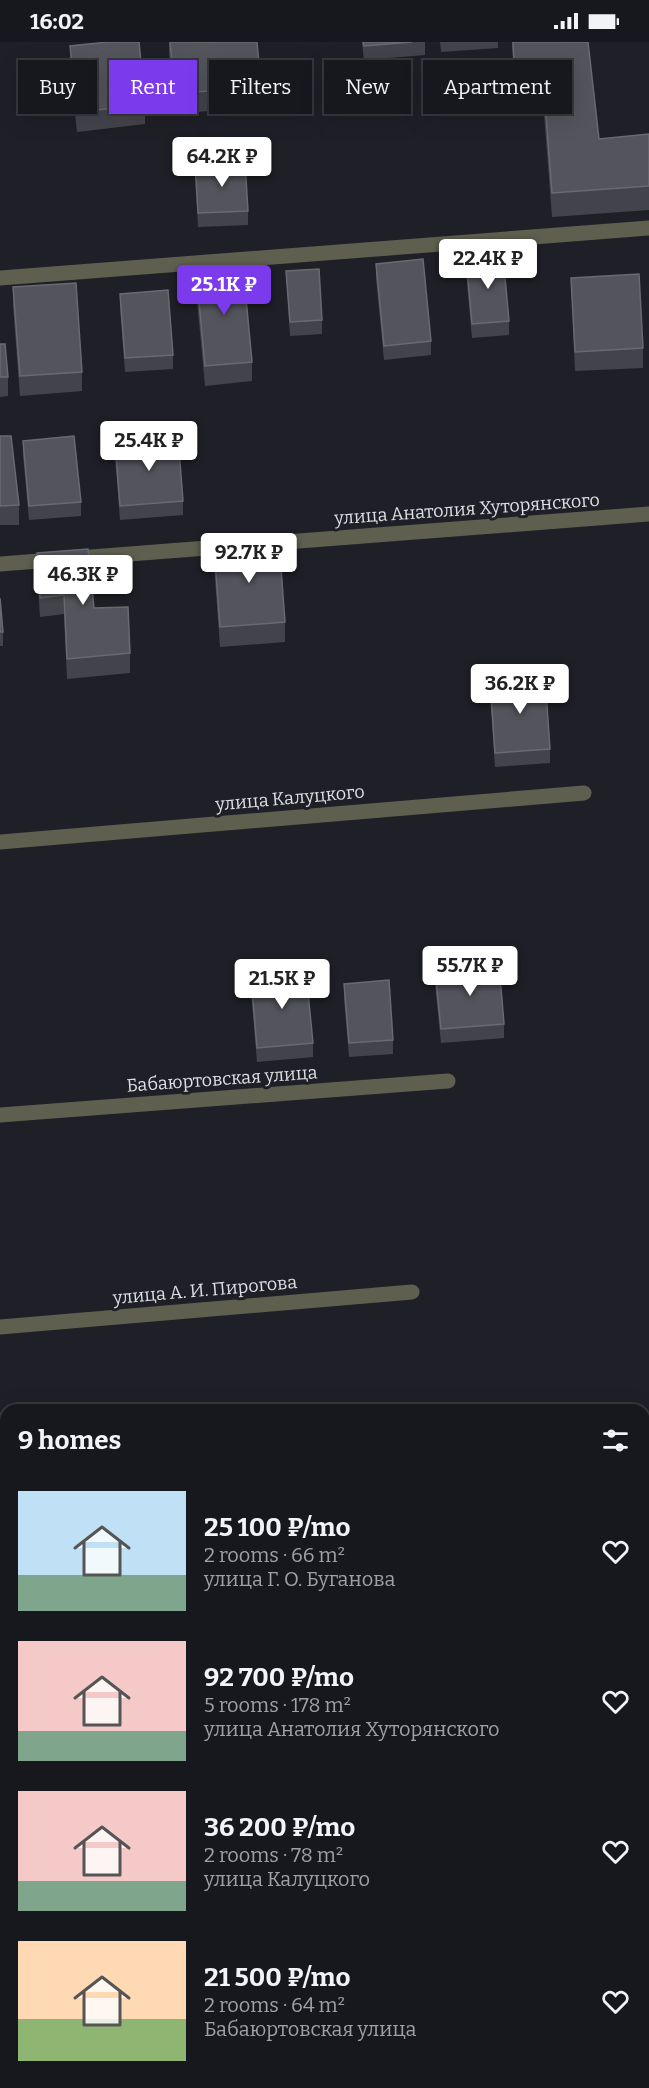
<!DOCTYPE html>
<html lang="en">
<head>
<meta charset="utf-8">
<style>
	:root { --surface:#17181d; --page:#24252a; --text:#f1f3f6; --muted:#9ea0a4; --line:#36373b; --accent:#7c3aed }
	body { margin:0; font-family:Bitter,serif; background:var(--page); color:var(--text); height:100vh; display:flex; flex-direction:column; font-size:22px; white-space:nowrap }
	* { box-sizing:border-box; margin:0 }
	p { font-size:20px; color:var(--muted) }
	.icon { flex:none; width:33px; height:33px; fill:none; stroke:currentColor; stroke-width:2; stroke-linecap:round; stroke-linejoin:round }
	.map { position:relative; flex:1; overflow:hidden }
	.details { position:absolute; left:0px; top:1362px; width:650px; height:684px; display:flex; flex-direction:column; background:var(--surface); border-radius:18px 18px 0 0; box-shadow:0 6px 24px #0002,0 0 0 2px var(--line) }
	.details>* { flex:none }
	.top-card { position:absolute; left:18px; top:18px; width:614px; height:54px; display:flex; gap:12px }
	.price { position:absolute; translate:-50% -51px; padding:0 14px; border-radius:6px; background:#fff; color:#222; font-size:20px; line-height:39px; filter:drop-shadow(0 2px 3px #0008) }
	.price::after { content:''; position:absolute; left:50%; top:36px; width:18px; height:14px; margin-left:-9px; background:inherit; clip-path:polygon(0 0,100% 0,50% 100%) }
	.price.active { background:var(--accent); color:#fff }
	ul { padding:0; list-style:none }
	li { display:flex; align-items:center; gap:18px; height:150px; padding:0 18px }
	li span { display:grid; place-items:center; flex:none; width:168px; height:120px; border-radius:0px; color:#555 }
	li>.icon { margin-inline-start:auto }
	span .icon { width:72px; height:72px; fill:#fffc; stroke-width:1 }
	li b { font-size:26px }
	h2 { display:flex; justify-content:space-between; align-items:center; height:72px; padding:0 18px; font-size:26px }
	.pill { padding:0 21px; border-radius:0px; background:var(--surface); box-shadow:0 6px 24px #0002,0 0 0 2px var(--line); font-size:21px; line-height:54px }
	.pill.active { background:var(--accent); color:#fff }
	.status { display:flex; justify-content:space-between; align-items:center; height:42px; padding:0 30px; background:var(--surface); direction:ltr }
	.status svg { height:16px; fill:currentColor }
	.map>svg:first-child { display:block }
</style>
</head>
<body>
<div class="status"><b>16:02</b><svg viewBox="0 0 49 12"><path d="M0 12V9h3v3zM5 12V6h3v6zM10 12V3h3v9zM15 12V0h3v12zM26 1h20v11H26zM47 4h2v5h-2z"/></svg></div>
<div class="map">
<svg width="649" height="2046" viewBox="0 0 649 2046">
	<rect width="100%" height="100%" fill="#1f2027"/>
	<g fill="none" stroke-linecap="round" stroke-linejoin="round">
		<g stroke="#5e5f4f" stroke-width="15">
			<path d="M0,236L649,186"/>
			<path d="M260,502L649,472"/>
			<path d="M0,522L233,504"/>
			<path d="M0,800L584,751"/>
			<path d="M0,1073L448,1039"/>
			<path d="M0,1285L412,1250"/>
			<path d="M0,1566H6"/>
		</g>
	</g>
	<g fill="#43444b">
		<path d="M169,0H257L261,44V64L175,72L169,11Z"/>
		<path d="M362,0H425V13L364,18Z"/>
		<path d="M440,0H498V6L441,10Z"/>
		<path d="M512,0H588L599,97L649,92V168L552,175L542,46L514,44Z"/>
		<path d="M70,4L145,63V82L77,90L70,23Z"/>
		<path d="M195,122L248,169V183L198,185Z"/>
		<path d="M466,216L509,279V293L472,296L466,230Z"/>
		<path d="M376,222L431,299V313L384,318L376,236Z"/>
		<path d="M196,228L252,320V339L205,344L196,248Z"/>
		<path d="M286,229L322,278V292L290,294Z"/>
		<path d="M571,236L643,306V326L575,329Z"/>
		<path d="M13,245L82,330V349L20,354L13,264Z"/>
		<path d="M120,252L173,313V327L125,330L120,266Z"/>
		<path d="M0,302L8,335V354L0,355Z"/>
		<path d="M0,394L19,463V483H0Z"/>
		<path d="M23,399L81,460V474L29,478L23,413Z"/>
		<path d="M115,400L183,459V473L120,478L115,414Z"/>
		<path d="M214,504L285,580V600L220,605L214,523Z"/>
		<path d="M37,511L94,566L130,611V631L67,637L64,572L40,575L37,530Z"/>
		<path d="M0,556L3,590V604H0Z"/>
		<path d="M490,639L550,707V721L495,725L490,653Z"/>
		<path d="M435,928L504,982V996L441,1001L435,942Z"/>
		<path d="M251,935L313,1001V1015L257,1020L251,949Z"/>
		<path d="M344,942L393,998V1012L349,1015L344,956Z"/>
		<path d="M6,1615V1691H0V1616Z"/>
		<path d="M644,1809L649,1908V1996L644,1997Z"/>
	</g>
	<g fill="#53545c" stroke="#696a71" stroke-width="1.5">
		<path d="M108,0H139L145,63L77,70L70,4Z"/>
		<path d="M170,0H257L261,44L175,52Z"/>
		<path d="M363,0H412L364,4Z"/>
		<path d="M513,0H588L599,97L649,92V144L552,151L542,22L514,20Z"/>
		<path d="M245,120L248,169L198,171L195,122Z"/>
		<path d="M503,213L509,279L472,282L466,216Z"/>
		<path d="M423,217L431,299L384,304L376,222Z"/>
		<path d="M243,224L252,320L205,324L196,228Z"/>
		<path d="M319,227L322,278L290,280L286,229Z"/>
		<path d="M639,232L643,306L575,310L571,236Z"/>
		<path d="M76,241L82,330L20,334L13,245Z"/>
		<path d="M168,248L173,313L125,316L120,252Z"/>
		<path d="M0,302H5L8,335H0Z"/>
		<path d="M0,394H11L19,463L0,464Z"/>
		<path d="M74,394L81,460L29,464L23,399Z"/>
		<path d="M178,395L183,459L120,464L115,400Z"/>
		<path d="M279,499L285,580L220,585L214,504Z"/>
		<path d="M88,507L94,566L128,565L130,611L67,617L64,553L40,556L37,511Z"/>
		<path d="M0,556L3,590H0Z"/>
		<path d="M545,634L550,707L495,711L490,639Z"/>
		<path d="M499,922L504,982L441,987L435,928Z"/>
		<path d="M306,930L313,1001L257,1006L251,935Z"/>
		<path d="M389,938L393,998L349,1001L344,942Z"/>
		<path d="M6,1615V1671L0,1672V1616Z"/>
		<path d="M644,1809L649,1908V1972L644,1973Z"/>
	</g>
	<g text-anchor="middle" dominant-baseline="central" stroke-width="6" stroke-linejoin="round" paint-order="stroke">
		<g font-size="18" fill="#dedfe4" stroke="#1f2027">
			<text transform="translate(467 467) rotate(-4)">улица Анатолия Хуторянского</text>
			<text transform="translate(290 756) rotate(-5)">улица Калуцкого</text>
			<text transform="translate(222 1037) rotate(-4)">Бабаюртовская улица</text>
			<text transform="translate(205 1248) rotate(-5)">улица А. И. Пирогова</text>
		</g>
	</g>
</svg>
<b class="price" style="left:222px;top:146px">64.2K ₽</b>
<b class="price" style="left:488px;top:248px">22.4K ₽</b>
<b class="price active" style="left:224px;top:274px">25.1K ₽</b>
<b class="price" style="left:149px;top:430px">25.4K ₽</b>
<b class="price" style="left:249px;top:542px">92.7K ₽</b>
<b class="price" style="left:83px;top:564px">46.3K ₽</b>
<b class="price" style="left:520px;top:673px">36.2K ₽</b>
<b class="price" style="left:470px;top:955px">55.7K ₽</b>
<b class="price" style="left:282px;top:968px">21.5K ₽</b>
<div class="top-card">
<a class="pill">Buy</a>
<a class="pill active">Rent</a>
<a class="pill">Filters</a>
<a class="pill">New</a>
<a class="pill">Apartment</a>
</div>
<section class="details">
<h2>9 homes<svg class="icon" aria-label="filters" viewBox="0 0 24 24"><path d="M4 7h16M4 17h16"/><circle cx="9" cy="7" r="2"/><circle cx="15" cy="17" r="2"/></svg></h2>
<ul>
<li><span style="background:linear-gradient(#bfe0f5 70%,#7fa58c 0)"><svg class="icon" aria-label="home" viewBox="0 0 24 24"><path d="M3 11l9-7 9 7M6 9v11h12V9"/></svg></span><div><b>25 100 ₽/mo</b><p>2 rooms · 66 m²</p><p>улица Г. О. Буганова</p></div><svg class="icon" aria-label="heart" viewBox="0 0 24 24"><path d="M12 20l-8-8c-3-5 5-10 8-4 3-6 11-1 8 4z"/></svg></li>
<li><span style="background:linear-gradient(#f6c9c9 75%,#7fa58c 0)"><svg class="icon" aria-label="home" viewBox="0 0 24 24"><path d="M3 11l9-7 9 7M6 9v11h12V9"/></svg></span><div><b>92 700 ₽/mo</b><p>5 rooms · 178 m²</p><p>улица Анатолия Хуторянского</p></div><svg class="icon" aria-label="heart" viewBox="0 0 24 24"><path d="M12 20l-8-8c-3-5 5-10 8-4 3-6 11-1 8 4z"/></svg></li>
<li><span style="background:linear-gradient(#f6c9c9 75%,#7fa58c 0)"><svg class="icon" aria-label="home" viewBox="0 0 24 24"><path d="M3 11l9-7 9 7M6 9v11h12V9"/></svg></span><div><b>36 200 ₽/mo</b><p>2 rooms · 78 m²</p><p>улица Калуцкого</p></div><svg class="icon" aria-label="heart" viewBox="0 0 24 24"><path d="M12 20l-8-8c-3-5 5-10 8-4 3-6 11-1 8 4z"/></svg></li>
<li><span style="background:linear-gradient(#ffd9b3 65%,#8fb573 0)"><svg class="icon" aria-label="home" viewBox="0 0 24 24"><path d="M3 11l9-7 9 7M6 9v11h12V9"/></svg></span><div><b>21 500 ₽/mo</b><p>2 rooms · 64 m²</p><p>Бабаюртовская улица</p></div><svg class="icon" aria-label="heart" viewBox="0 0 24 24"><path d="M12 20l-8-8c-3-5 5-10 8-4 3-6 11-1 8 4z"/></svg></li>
</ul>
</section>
</div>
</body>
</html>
